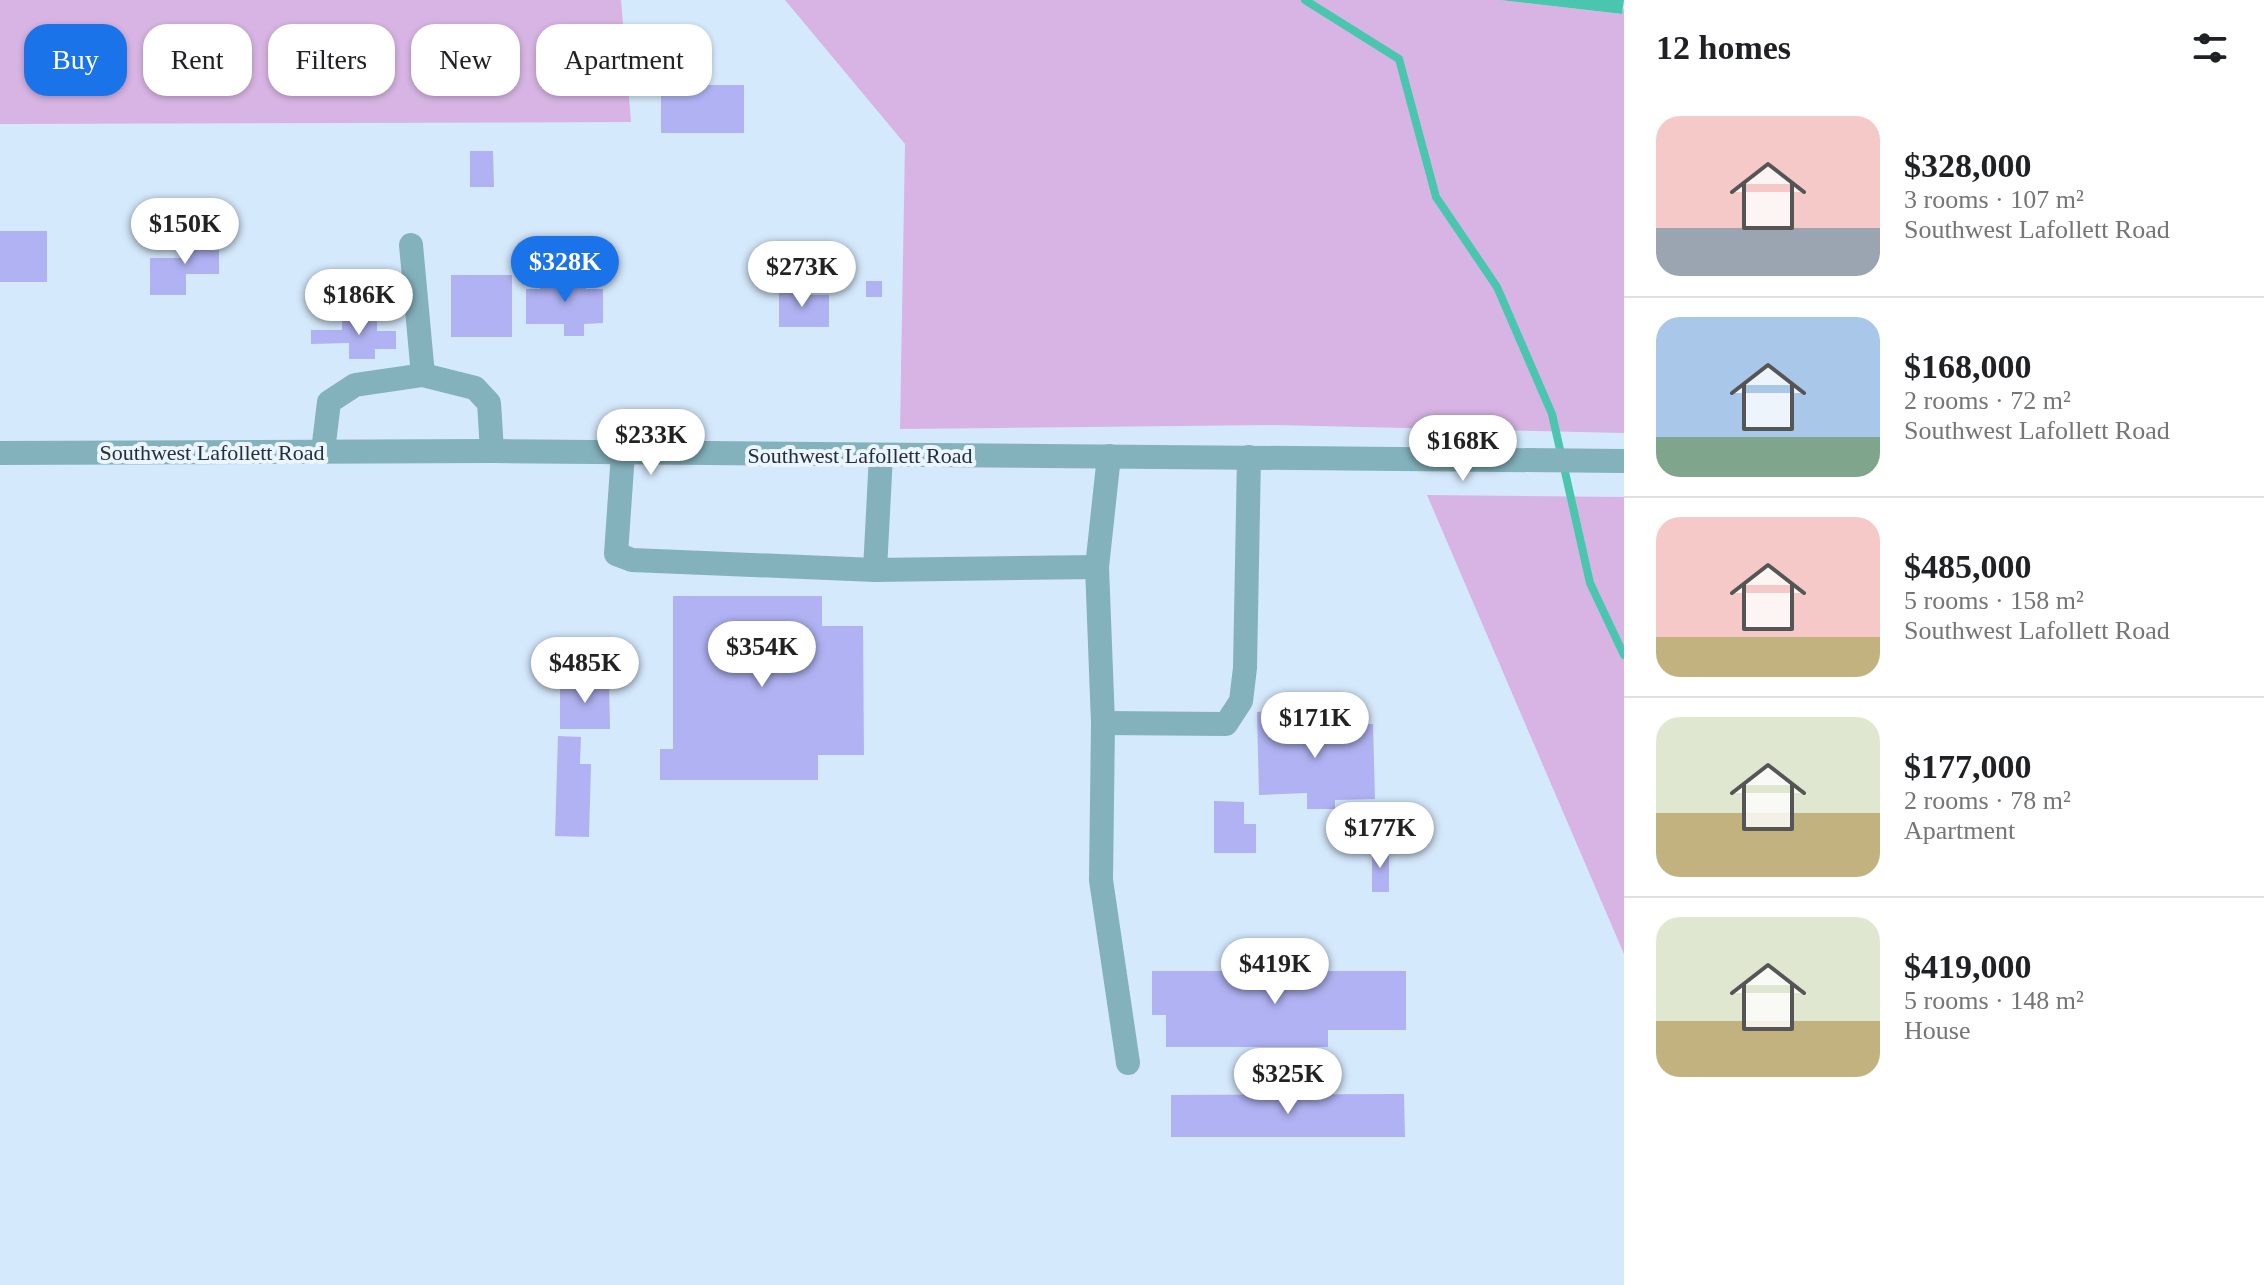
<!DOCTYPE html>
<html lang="en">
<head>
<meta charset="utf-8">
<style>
	:root { --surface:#fff; --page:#f2f2f2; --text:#202124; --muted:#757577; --line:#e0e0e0; --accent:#1a73e8 }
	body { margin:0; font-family:Georgia,serif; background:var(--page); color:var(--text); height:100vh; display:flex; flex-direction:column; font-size:30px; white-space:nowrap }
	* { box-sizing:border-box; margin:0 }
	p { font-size:26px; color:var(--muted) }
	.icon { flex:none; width:44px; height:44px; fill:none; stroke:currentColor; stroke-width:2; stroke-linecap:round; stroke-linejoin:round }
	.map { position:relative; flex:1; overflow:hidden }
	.drawer { display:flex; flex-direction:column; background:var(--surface); width:640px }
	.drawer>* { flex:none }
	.hud { position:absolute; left:24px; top:24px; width:760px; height:72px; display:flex; gap:16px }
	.price { position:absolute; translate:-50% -68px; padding:0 18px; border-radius:28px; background:#fff; color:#222; font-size:26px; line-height:52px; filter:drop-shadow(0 2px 4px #0008) }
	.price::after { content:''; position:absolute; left:50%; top:48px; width:24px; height:18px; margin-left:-12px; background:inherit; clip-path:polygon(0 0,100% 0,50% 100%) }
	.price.active { background:var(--accent); color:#fff }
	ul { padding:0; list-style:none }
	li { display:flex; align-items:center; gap:24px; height:200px; padding:0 32px }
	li+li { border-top:2px solid var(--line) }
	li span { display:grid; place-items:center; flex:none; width:224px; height:160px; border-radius:24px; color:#555 }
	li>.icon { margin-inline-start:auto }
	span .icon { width:96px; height:96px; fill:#fffc; stroke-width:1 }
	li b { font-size:34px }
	h2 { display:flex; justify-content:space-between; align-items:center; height:96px; padding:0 32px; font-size:34px }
	.pill { padding:0 28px; border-radius:24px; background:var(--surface); box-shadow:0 2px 6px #0004; font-size:28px; line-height:72px }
	.pill.active { background:var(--accent); color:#fff }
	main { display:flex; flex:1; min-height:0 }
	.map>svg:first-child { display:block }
</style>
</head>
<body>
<main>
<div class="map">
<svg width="1624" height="1285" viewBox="0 0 1624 1285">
	<rect width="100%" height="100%" fill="#d5e9fc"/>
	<g fill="#d7b4e3">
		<path d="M0,0H621L631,122L0,124Z"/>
		<path d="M785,0H1500L1621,14L1624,8V433L1274,425L900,429L905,144Z"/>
		<path d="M1427,495L1624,497V954Z"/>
	</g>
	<path fill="#4bc6ae" d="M1500,0H1624L1622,14Z"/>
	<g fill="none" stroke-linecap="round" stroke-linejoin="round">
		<path stroke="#4bc6ae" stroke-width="8" d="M1305,0L1399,59L1436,197L1497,287L1552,414L1590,583L1624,655"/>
	</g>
	<g fill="#b0b2f3">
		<rect x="661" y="85" width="83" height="48"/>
		<path d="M470,151H493L494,187H470Z"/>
		<rect x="0" y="231" width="47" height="51"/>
		<path d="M190,235H219V274H186V295H150V258H190Z"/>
		<rect x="815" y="256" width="33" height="25"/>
		<rect x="451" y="275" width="61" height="62"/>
		<path d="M540,277H586V289H603V323L584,324V336H564V324H526V289H540Z"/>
		<rect x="866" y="281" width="16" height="16"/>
		<path d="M779,285H799V295H829V327H779Z"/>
		<path d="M363,309H377V331H396V349H375V359H349V343L311,344V330H342V320H363Z"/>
		<path d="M673,596H822V626H863L864,755H818V780H660V749H673Z"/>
		<path d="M560,681H609L610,729H560Z"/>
		<path d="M1301,710L1302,726L1373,724L1375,799L1335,800V809H1307V793L1259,795L1257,712Z"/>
		<path d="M558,736L581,737L580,764H591L589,837L555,836Z"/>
		<path d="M1214,801L1244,802V824H1256V853H1214Z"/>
		<rect x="1372" y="847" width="17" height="45"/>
		<path d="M1152,971H1406V1030H1328V1047H1166V1015H1152Z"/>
		<path d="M1404,1094L1405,1137H1171V1095Z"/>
	</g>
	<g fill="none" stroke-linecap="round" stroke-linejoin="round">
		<g stroke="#84b2bc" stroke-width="24">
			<path d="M411,245L423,375"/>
			<path d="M323,451L329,402L355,385L423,375L475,388L489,403L492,451"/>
			<path d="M0,453L492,451L1624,461"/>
			<path d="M623,453L616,554L632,560L875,570L1097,567"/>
			<path d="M1109,456L1097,567L1103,723L1101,880L1128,1063"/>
			<path d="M875,570L881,455"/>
			<path d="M1103,723L1226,724L1241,701L1245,668L1249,457"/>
		</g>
	</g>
	<g text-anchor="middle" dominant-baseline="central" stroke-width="8" stroke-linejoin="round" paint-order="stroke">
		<g font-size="22" fill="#262f38" stroke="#ebf5ff">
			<text x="212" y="452">Southwest Lafollett Road</text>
			<text x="860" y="455">Southwest Lafollett Road</text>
		</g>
	</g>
</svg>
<b class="price" style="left:185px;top:266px">$150K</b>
<b class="price active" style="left:565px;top:304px">$328K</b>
<b class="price" style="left:802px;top:309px">$273K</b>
<b class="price" style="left:359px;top:337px">$186K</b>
<b class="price" style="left:651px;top:477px">$233K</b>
<b class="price" style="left:1463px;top:483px">$168K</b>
<b class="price" style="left:762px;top:689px">$354K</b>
<b class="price" style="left:585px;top:705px">$485K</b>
<b class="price" style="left:1315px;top:760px">$171K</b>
<b class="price" style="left:1380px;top:870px">$177K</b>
<b class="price" style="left:1275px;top:1006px">$419K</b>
<b class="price" style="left:1288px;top:1116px">$325K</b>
<div class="hud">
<a class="pill active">Buy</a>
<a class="pill">Rent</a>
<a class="pill">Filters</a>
<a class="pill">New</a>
<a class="pill">Apartment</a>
</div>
</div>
<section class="drawer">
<h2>12 homes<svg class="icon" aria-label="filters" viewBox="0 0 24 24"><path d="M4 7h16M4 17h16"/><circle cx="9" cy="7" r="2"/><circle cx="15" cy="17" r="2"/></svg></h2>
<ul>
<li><span style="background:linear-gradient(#f6c9c9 70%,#9aa5b1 0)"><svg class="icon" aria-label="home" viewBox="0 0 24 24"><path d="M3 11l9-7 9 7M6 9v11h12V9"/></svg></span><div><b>$328,000</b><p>3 rooms · 107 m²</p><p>Southwest Lafollett Road</p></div></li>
<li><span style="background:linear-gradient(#a9c7e8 75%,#7fa58c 0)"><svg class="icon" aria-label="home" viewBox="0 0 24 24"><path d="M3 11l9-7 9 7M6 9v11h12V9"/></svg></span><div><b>$168,000</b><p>2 rooms · 72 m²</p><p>Southwest Lafollett Road</p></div></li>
<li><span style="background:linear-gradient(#f6c9c9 75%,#c2b280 0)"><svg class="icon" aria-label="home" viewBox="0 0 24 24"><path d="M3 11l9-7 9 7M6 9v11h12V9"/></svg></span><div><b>$485,000</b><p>5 rooms · 158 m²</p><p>Southwest Lafollett Road</p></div></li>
<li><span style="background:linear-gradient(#dfe7d0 60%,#c2b280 0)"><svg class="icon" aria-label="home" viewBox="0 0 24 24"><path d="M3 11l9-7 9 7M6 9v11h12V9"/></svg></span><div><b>$177,000</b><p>2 rooms · 78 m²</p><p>Apartment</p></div></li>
<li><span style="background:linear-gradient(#dfe7d0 65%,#c2b280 0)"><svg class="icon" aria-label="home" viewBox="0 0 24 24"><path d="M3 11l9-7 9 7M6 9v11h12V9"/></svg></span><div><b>$419,000</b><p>5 rooms · 148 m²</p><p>House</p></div></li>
</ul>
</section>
</main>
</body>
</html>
